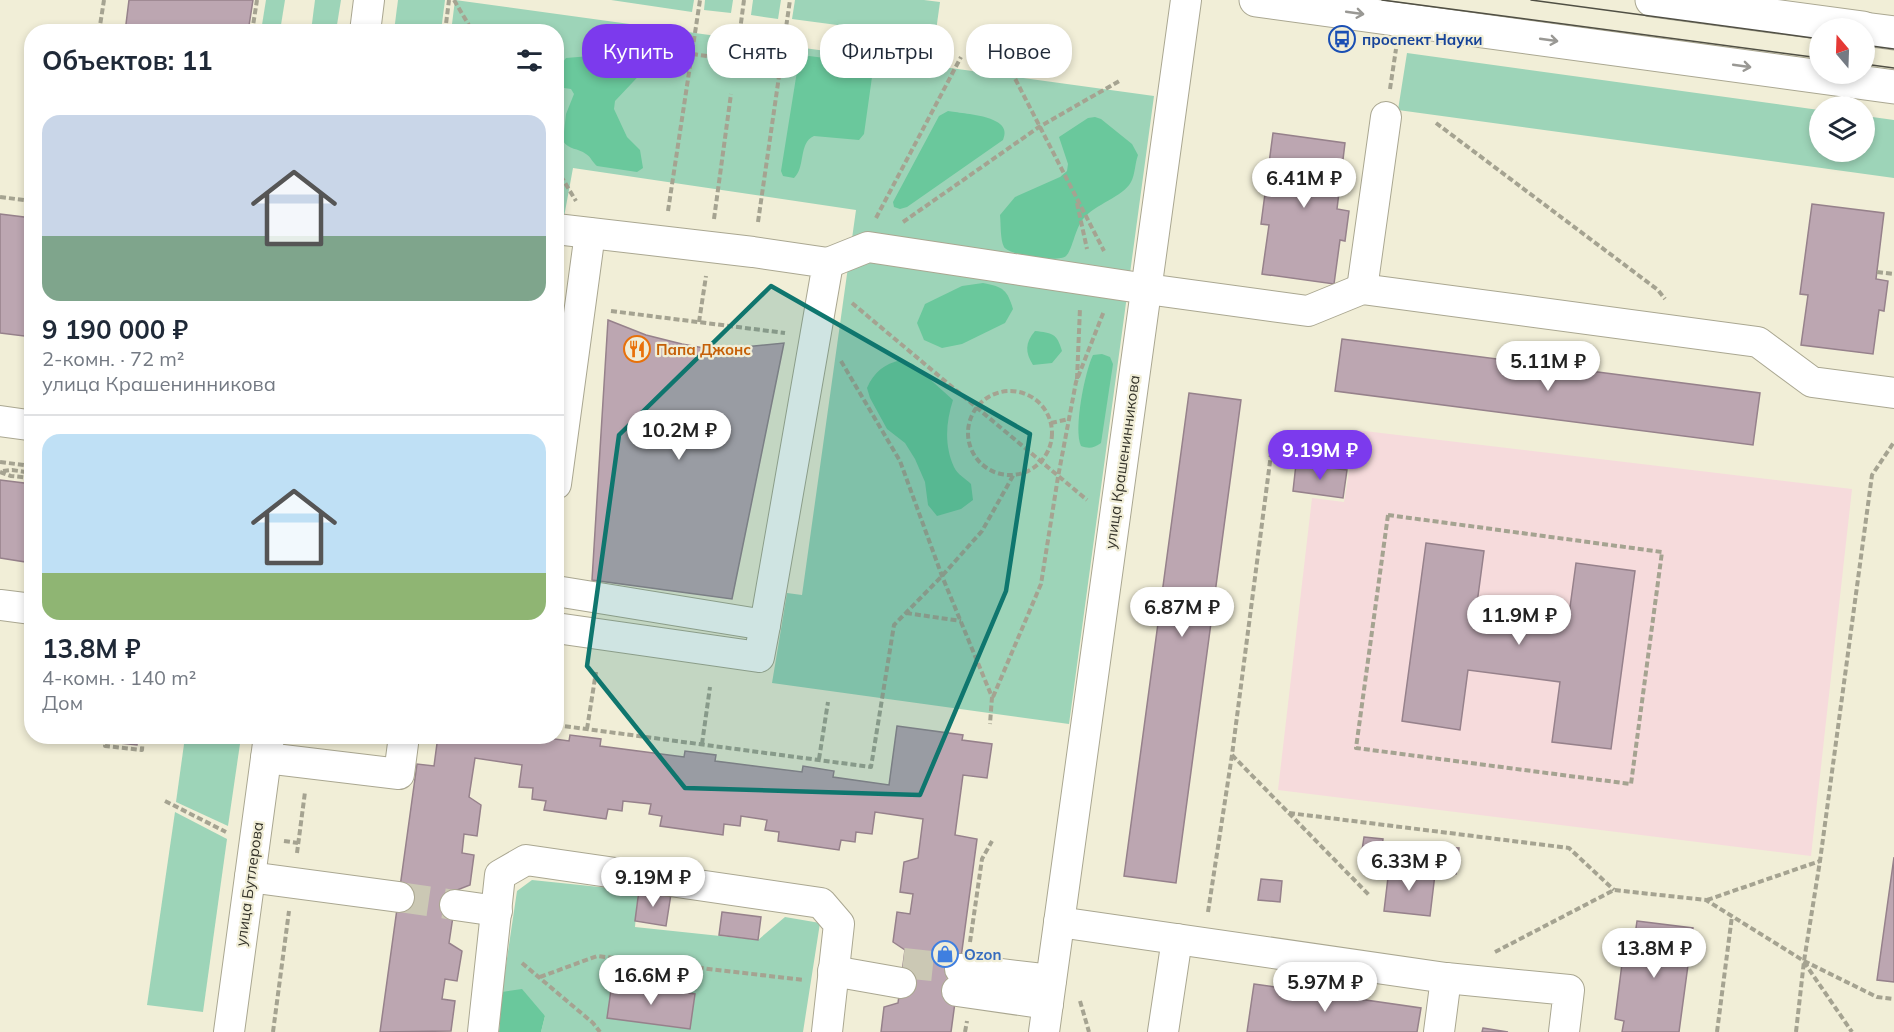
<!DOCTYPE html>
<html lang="ru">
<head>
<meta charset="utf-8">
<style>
	:root { --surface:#fff; --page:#f2f2f3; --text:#1f2937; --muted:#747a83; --line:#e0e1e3; --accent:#7c3aed }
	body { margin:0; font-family:Mulish,sans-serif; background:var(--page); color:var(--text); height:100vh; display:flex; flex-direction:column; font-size:22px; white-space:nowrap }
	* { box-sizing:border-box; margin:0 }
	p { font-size:20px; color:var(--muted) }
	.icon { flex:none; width:33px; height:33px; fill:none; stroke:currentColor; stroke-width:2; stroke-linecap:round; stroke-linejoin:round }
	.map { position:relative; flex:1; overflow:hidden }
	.panel { position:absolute; left:24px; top:24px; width:540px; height:720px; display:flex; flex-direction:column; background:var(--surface); border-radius:24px; box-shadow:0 3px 9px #0003 }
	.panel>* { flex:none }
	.top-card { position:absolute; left:582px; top:24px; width:570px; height:54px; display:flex; gap:12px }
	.needle { width:39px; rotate:341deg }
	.tools { position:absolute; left:1809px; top:18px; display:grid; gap:12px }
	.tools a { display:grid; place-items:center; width:66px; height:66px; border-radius:50%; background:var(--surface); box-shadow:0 3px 9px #0003; font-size:30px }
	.price { position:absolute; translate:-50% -51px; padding:0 14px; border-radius:21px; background:#fff; color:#222; font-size:20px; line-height:39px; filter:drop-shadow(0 2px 3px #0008) }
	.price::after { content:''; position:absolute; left:50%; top:36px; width:18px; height:14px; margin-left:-9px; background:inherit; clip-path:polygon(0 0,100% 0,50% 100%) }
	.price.active { background:var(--accent); color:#fff }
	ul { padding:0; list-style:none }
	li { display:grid; align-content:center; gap:12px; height:318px; padding:0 18px }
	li+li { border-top:2px solid var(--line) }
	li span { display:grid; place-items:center; height:186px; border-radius:18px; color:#555 }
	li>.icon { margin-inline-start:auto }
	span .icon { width:108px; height:108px; fill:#fffc; stroke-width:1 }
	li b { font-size:26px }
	h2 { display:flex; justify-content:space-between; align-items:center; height:72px; padding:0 18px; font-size:26px }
	.chip { padding:0 21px; border-radius:24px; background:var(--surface); box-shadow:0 3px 9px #0003; font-size:21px; line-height:54px }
	.chip.active { background:var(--accent); color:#fff }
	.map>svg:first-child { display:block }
</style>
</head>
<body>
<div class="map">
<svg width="1894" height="1032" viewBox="0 0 1894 1032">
	<rect width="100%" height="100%" fill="#f1eed7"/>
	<path fill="#f6dbdc" d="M1356,430L1852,489L1811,856L1278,790L1312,498L1344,502Z"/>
	<g fill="#9dd4b8" fill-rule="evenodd">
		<path d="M266,0H285L280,31H261Z"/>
		<path d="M315,0H341L336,31H311Z"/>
		<path d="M398,0H445L441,31H394Z"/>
		<path d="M455,0L1154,96L1069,724L772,683L787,593L802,595L856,210L573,168L564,217L557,216L556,32H451Z"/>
		<path d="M611,0H694L692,12Z"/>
		<path d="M705,0H733L731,13L704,10Z"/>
		<path d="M753,0H781L778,19L751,15Z"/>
		<path d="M795,0H924L940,2L935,38L792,19Z"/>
		<path d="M1407,53L1819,110L1820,152H1864L1865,116L1894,120V178L1398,110Z"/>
		<path d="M185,737H241L228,826L176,802Z"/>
		<path d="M175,812L227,839L203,1012L147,1005Z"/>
		<path d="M532,880L638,891L635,927L758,940L785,917L820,923L803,1032H541L545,1016L502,992L517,891ZM612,983L694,994L690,1029L608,1018Z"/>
	</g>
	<g fill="#6ac89c">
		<path d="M615,29C638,35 639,38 651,58L649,65L615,101L614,109L627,137L640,150L643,168L637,172L597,166C592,162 591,157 586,154C578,148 569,150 563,141L566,114L574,94L571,89L557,87V70L566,58L590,56C597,47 604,32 615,29Z"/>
		<path d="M809,56L864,63L871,68L872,77L864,134L859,140L814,136C798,143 806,167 794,178L783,176L781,171L798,65L802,59Z"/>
		<path d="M948,111C963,114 1015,115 1003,140L907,207L900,209L894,207L893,202L939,116Z"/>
		<path d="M1095,117L1101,119L1132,144L1138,155C1135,163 1135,175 1131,182C1123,197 1095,204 1083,219C1075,229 1072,251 1066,256C1058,263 1009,255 1004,247C1000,239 1001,224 1000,215L1015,197L1060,177L1067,171L1068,164L1059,137L1088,118Z"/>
		<path d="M983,283C1004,287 1007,290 1013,309L1005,323L962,344L942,348L924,340L917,323L925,304L962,286Z"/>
		<path d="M1035,331C1052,333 1057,333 1062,351L1052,363L1033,365C1025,352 1025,343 1035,331Z"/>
		<path d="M1102,354L1110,357L1113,364L1101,443C1094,448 1089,449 1081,446C1073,430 1085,371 1093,355Z"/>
		<path d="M901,360L913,364L953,400C946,422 944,445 954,467C957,474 966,479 971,484L973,500L961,509L937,516L928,505L925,482L915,459L905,443L887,429L870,398L867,388C874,372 884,364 901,360Z"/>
		<path d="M522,989L545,1016L541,1032H499L502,992Z"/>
	</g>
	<g fill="#bca6b1" stroke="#96818b" stroke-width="1.5">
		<path d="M129,0H253L248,32H125Z"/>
		<path d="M1273,133L1345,143L1337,209L1349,211L1345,241L1340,240L1334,284L1262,274L1269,225L1261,224Z"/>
		<path d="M1812,204L1884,213L1876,279L1888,281L1884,311L1879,310L1873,354L1801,345L1808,295L1800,294Z"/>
		<path d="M0,214L32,218V337L0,333Z"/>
		<path d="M608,320L646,335L682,344L715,350L784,343L732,599L592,580Z"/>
		<path d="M1342,339L1760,393L1753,445L1335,391Z"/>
		<path d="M1189,393L1241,400L1176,883L1124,876Z"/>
		<path d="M1296,464L1347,470L1343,498L1293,491Z"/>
		<path d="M0,480L32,484V563L0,558Z"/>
		<path d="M1426,543L1484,551L1476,611L1568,622L1576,563L1635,571L1611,749L1552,742L1560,682L1468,670L1460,730L1402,721Z"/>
		<path d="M897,726L963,735L962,740L992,744L987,778L963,775L955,835L977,839L951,1032H881L884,1007L898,1003L905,950L893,942L897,912L910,914L913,894L900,892L904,862L918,858L923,819L875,812L872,834L856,832L855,842L841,840L839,850L778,841L779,832L765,830L767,820L741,816L740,826L724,824L723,835L660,826L662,816L649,814L651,804L623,801L622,811L608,809L606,819L544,810L546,801L532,799L533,788L519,787L522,765L475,758L469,797L481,805L477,836L464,834L462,853L474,855L470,885L457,890L449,943L462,951L457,981L445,979L442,999L455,1001L451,1031L380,1032L417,764L434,766L438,736H533L569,741L570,735L601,739L600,746L684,757L685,751L716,755L715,761L802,772L803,766L834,771L833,777L889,785Z"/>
		<path d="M111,736H138L137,745L111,742Z"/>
		<path d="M1364,837L1383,839L1380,866L1360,864Z"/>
		<path d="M1442,847L1459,848L1456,874L1439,872Z"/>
		<path d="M1894,857V982L1877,980Z"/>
		<path d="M1389,869L1435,874L1430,916L1384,911Z"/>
		<path d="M1261,879L1282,881L1280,902L1258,900Z"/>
		<path d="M639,890L671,894L666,926L635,921Z"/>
		<path d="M722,912L761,917L758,940L719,935Z"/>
		<path d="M1637,921L1693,928L1679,1032H1622L1624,1021L1615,1019L1624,948L1633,949Z"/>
		<path d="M612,983L695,994L690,1029L607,1018Z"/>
		<path d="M1254,984L1421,1008L1417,1032H1247Z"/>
		<path d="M1483,1028L1508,1032H1482Z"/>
	</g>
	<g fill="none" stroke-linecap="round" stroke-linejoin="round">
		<g stroke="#cbc8b4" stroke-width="30" stroke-dasharray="30 15" stroke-linecap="butt">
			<path d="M399,897L455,905"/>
			<path d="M903,963L960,969"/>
		</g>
		<defs>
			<g id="minor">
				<path d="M365,32L369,0"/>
				<path d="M556,229L753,252L828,263L765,625L556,591"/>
				<path d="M828,263L868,247L1147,289L1308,311L1362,289L1758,342L1812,382L1894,393"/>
				<path d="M1362,289L1386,117"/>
				<path d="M0,421L28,425"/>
				<path d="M556,484L590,233"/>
				<path d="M0,605L32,609"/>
				<path d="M556,628L759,657L765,625"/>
				<path d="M266,758L399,774L404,736"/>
				<path d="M250,877L399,897"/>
				<path d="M455,905L497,911"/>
				<path d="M1059,922L1446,978L1569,990L1564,1032"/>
				<path d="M960,969L1051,980"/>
				<path d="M833,971L901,983"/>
				<path d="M957,991L1048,1004"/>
				<path d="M229,1032L269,736"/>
				<path d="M483,1032L500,875L526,860L821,903L839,924L827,1032"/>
				<path d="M1044,1032L1186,0"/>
				<path d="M1163,1032L1177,939"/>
				<path d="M1439,1032L1446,978"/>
			</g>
			<g id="major">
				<path d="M1256,0L1894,87"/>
				<path d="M1652,0L1863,28"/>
				<path d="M1864,29L1894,33"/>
			</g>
		</defs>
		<use href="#minor" stroke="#aaa791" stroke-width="32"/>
		<use href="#major" stroke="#aaa791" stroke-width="35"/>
		<g stroke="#a5a391" stroke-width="4" stroke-dasharray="6 3" stroke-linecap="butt">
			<path d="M454,0L473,32"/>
			<path d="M99,32L104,0"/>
			<path d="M252,32L257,0"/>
			<path d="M445,32L449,0"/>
			<path d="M692,54L780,66"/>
			<path d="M1007,63L1104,251"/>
			<path d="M735,68L744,0"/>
			<path d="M1390,89L1396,49"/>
			<path d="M1436,123L1658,290L1665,299"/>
			<path d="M556,168L576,201"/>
			<path d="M0,197L32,201"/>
			<path d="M1077,203L1087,249"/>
			<path d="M668,211L700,0"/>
			<path d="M876,218L961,57"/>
			<path d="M714,219L731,94"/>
			<path d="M758,222L790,0"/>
			<path d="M903,222L1039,127L1121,80"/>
			<path d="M1877,272L1894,274"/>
			<path d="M852,303L1087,500"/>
			<path d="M611,311L785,333"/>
			<path d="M699,322L706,276"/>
			<path d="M841,361L900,461L942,576L992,697L990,724"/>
			<path d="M1077,379L1080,308"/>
			<circle cx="1010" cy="433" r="42"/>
			<path d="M1051,423L1069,419"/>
			<path d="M0,462L32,466"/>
			<path d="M3,471L12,470L32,473"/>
			<path d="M0,472L11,476L32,478"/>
			<path d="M1388,515L1662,552L1631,784L1356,748Z"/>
			<path d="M906,613L961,621"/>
			<path d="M993,697L1041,584L1058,477L1076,382L1104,311"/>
			<path d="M556,725L871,767L894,625L942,576L982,531L1014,474"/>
			<path d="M587,729L596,672"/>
			<path d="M106,736L105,746L142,750L143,736"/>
			<path d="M702,744L710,687"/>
			<path d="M1232,755L1369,895"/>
			<path d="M819,759L828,702"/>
			<path d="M165,801L226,832"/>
			<path d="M1289,813L1569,848L1614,890"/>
			<path d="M284,841L298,843"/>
			<path d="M297,853L305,792"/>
			<path d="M1707,900L1820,861"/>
			<path d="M1208,912L1232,755L1271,454L1289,440"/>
			<path d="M970,942L982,859L992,841"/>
			<path d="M1495,952L1614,890L1706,900L1804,961L1877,997L1894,999"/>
			<path d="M1804,962L1852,1032"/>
			<path d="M522,963L593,1023L600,1032"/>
			<path d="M540,977L597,956L804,980"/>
			<path d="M1080,1001L1089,1032"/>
			<path d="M273,1032L289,911"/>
			<path d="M965,1032L967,1021"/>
			<path d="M1717,1032L1732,916"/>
			<path d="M1796,1032L1804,961L1820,861L1872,475L1894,442"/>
		</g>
		<use href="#minor" stroke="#fff" stroke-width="30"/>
		<use href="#major" stroke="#fff" stroke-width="33"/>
		<g stroke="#504f44" stroke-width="1.5">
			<path d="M1382,0L1820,58"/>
			<path d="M1531,0L1820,39"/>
			<path d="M1864,45L1894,49"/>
			<path d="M1864,64L1894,68"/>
		</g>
	</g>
	<defs><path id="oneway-shaft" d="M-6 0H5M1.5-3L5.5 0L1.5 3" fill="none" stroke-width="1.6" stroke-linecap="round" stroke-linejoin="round" transform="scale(1.5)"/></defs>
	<g stroke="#999894">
		<use href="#oneway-shaft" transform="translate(1355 13) rotate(8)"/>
		<use href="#oneway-shaft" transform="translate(1549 40) rotate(8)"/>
		<use href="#oneway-shaft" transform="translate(1742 66) rotate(8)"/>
	</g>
	<path fill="#0f766e" fill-opacity="0.2" stroke="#0f766e" stroke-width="4.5" stroke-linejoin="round" d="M771,286L1030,434L1006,591L920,795L685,788L587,666L619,435Z"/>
	<defs>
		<symbol id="bus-ring" viewBox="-11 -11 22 22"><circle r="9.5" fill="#f1eed7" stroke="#1a4fb4" stroke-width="1.5"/><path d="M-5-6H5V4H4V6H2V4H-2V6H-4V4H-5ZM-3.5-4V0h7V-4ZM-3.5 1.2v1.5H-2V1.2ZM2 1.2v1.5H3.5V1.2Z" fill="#1a4fb4"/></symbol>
		<symbol id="restaurant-ring" viewBox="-11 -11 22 22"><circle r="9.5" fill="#f1eed7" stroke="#e8710a" stroke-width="1.5"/><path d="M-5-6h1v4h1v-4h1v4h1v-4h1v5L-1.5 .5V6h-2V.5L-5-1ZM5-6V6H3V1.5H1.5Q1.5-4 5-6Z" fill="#e8710a"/></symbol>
		<symbol id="shop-ring" viewBox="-11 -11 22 22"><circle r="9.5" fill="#f1eed7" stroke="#3f7fe0" stroke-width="1.5"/><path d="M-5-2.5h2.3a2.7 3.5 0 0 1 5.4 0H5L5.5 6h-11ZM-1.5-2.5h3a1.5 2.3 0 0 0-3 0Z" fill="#3f7fe0"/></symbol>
	</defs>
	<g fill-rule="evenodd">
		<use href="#bus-ring" x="1327" y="24" width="30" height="30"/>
		<use href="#restaurant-ring" x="622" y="334" width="30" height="30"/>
		<use href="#shop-ring" x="930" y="939" width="30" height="30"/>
	</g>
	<g text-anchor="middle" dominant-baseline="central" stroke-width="4.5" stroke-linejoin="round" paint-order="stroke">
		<g font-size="15" font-weight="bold" fill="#164399" stroke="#f1eed7" text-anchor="start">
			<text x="1362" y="39">проспект Науки</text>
		</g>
		<g font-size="15" font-weight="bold" fill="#c56008" stroke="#f1eed7" text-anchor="start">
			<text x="656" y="349">Папа Джонс</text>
		</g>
		<g font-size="15" fill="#333229" stroke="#f1eed7">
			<text transform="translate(1122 462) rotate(-82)">улица Крашенинникова</text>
			<text transform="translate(249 884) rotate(-82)">улица Бутлерова</text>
		</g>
		<g font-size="15" font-weight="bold" fill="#366cbe" stroke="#f1eed7" text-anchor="start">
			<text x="964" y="954">Ozon</text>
		</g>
	</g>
</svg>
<div class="tools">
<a><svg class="needle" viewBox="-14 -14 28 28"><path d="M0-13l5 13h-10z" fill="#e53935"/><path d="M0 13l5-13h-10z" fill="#747a83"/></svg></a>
<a><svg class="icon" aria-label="layers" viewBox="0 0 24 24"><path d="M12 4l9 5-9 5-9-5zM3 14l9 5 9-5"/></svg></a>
</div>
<b class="price" style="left:1304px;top:209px">6.41M ₽</b>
<b class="price" style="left:1548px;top:392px">5.11M ₽</b>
<b class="price" style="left:679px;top:461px">10.2M ₽</b>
<b class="price active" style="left:1320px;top:481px">9.19M ₽</b>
<b class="price" style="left:1182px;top:638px">6.87M ₽</b>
<b class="price" style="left:1519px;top:646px">11.9M ₽</b>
<b class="price" style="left:1409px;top:892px">6.33M ₽</b>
<b class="price" style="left:653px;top:908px">9.19M ₽</b>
<b class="price" style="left:1654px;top:979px">13.8M ₽</b>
<b class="price" style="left:651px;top:1006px">16.6M ₽</b>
<b class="price" style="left:1325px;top:1013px">5.97M ₽</b>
<div class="top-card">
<a class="chip active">Купить</a>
<a class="chip">Снять</a>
<a class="chip">Фильтры</a>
<a class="chip">Новое</a>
</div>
<section class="panel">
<h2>Объектов: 11<svg class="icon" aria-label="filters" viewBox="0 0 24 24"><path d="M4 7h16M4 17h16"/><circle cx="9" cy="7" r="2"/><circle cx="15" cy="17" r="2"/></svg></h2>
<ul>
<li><span style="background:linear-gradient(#c9d6e8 65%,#7fa58c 0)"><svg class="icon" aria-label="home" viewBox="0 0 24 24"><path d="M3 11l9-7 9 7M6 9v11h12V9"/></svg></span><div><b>9 190 000 ₽</b><p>2-комн. · 72 m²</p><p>улица Крашенинникова</p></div></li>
<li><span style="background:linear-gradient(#bfe0f5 75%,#8fb573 0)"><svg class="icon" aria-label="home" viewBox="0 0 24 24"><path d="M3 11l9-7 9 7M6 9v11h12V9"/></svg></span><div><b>13.8M ₽</b><p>4-комн. · 140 m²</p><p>Дом</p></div></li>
</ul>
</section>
</div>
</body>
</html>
